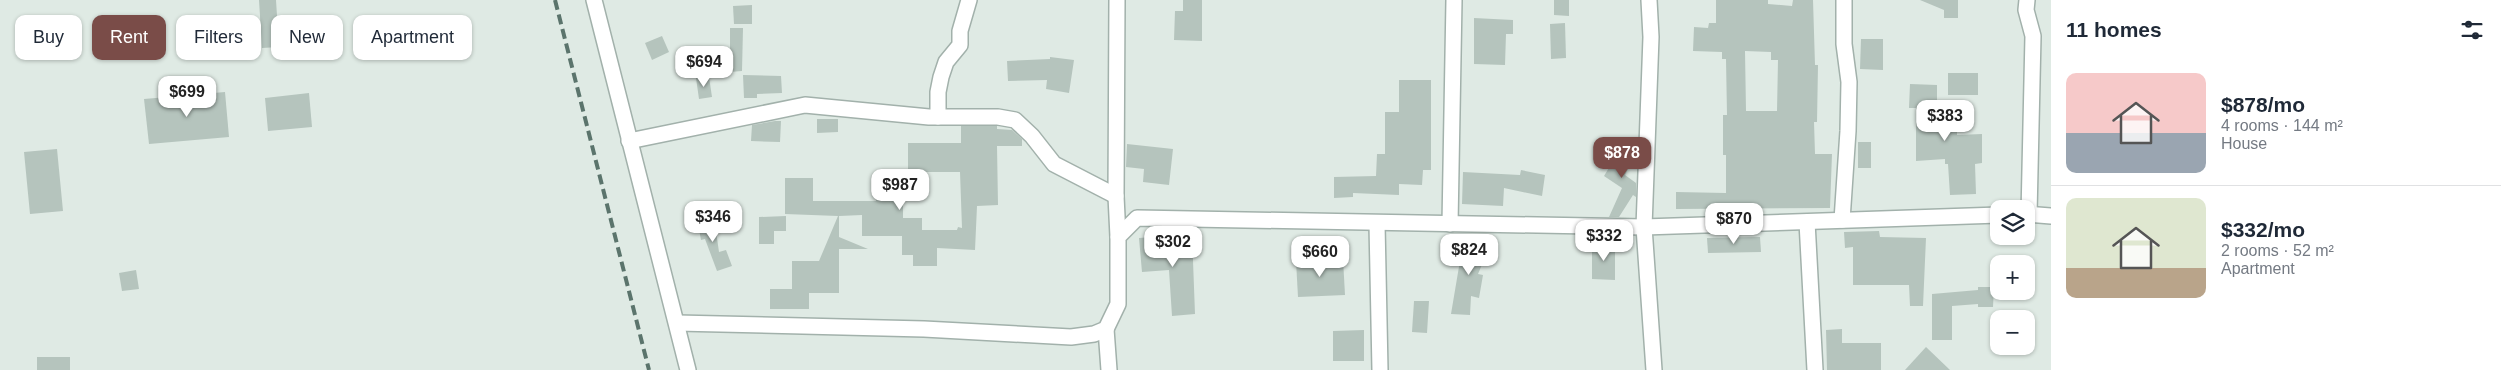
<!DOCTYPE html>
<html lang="en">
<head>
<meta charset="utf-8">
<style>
	:root { --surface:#fff; --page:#f6f6f7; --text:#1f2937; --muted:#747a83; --line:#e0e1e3; --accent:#7a4c48 }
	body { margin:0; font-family:Helvetica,sans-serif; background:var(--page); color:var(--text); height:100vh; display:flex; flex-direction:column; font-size:19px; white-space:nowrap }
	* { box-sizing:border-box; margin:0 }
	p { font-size:16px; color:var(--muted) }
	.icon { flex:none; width:28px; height:28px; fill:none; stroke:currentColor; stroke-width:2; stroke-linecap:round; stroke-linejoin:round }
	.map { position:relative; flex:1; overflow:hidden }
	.panel { display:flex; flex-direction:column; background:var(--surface); width:450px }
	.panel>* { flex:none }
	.top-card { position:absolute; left:15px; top:15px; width:475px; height:45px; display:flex; gap:10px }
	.buttons { position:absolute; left:1990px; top:200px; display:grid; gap:10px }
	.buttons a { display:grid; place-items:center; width:45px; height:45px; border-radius:10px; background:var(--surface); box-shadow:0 1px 4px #0004; font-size:25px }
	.price { position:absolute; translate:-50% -42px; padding:0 11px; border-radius:10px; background:#fff; color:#222; font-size:16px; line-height:32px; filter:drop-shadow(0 1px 2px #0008) }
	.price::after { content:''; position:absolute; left:50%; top:30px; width:15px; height:11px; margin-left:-8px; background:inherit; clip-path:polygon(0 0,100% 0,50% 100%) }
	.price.current { background:var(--accent); color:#fff }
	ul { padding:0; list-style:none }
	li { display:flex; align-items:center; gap:15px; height:125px; padding:0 15px }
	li+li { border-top:1px solid var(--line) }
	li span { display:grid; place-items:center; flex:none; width:140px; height:100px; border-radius:10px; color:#555 }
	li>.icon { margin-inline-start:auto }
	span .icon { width:60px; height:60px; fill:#fffc; stroke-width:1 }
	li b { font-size:21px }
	h2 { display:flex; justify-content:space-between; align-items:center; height:60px; padding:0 15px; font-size:21px }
	.tag { padding:0 18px; border-radius:10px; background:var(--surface); box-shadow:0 1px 4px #0004; font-size:18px; line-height:45px }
	.tag.current { background:var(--accent); color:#fff }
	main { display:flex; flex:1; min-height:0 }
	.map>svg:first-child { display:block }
</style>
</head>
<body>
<main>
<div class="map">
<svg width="2051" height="370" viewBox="0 0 2051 370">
	<rect width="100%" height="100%" fill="#dfeae4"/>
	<g fill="#b5c4bd" fill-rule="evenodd">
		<path d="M259,0H276L279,47L262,48Z"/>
		<path d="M1183,0H1202V41L1174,40L1175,11H1183Z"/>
		<path d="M1554,0H1569V16L1554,15Z"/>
		<path d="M1716,0H1768V4L1792,6L1793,0H1813L1815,65H1818L1817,122H1814L1815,154H1832L1830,208L1676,209V192L1726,193V155H1723V115H1727L1726,59H1722V52L1693,51L1694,27L1708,28L1709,23H1716ZM1745,51L1771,52V60H1778L1777,111H1746Z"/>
		<path d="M1920,0H1958V18H1944V10Z"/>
		<path d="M752,5V24H734L733,6Z"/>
		<path d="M1474,18L1513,20V34H1506L1505,65L1474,64Z"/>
		<path d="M1565,23L1566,58L1551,59L1550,24Z"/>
		<path d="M730,28H743L742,71L730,72Z"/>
		<path d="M662,36L669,52L652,60L645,43Z"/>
		<path d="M1861,39H1883V70L1860,69Z"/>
		<path d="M1050,57L1074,60L1069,93L1046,89L1047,80L1008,81L1007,61L1050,59Z"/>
		<rect x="1948" y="73" width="30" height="22"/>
		<path d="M743,75L781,76L782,93L757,94V98H744Z"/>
		<path d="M709,77L712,97L699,99L696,78Z"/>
		<path d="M1399,80H1431V170H1423L1422,185L1399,184V195L1353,193V197L1334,198V177L1376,176L1377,154H1385V112H1399Z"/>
		<path d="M1910,84L1937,85V125H1957V135L1982,134V163L1975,164L1976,194L1950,195L1948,164H1945V159L1916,161V108H1909Z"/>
		<path d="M225,92L229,137L149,144L144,99Z"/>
		<path d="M309,93L312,127L268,131L265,98Z"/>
		<path d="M817,119H838V132L817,133Z"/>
		<path d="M775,121H781L780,142L751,141L752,125Z"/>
		<path d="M961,126H997V129L1012,130L1022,139V146H997L998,205L977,206L975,250L937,248V266H913V255H902V236H862V215L839,216V237L868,249H839V293H809V309H770V289H792V261H819L838,216L785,214V178H813V201H876V198H903V218H922V230H957L958,227L962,228L960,172H908V143H961Z"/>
		<rect x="1858" y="142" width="13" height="26"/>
		<path d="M1624,143L1637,150L1625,175L1636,183V197L1633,195L1619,217H1609L1622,188L1604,176Z"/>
		<path d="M1127,144L1173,149L1169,185L1143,182L1144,169L1126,167Z"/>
		<path d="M57,149L63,211L30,214L24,152Z"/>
		<path d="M1521,170L1545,175L1542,196L1504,188L1503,206L1462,204L1463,172L1520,175Z"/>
		<path d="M786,216V231H774V244H759V217Z"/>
		<path d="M714,217L719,252L726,250L732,266L717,271L705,239L701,240L697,219Z"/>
		<path d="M1879,231L1880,237L1926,238L1923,306H1910L1909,285H1853V247L1845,248L1844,232Z"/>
		<path d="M1192,234L1195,314L1172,316L1169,270L1142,272L1139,238Z"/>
		<path d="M1464,237L1489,248L1478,274L1483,275L1479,298L1471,296L1470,315L1451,314Z"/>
		<path d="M1760,237L1761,252L1708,253L1707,238Z"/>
		<path d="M1592,244H1615V280L1592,279Z"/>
		<path d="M1343,259L1345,295L1298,297L1296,261Z"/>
		<path d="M136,270L139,289L122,291L119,273Z"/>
		<path d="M1978,287H1994L1993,307H1978V304L1952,306V340H1932V294L1978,290Z"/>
		<path d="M1414,301H1429L1427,333L1412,332Z"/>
		<path d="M1842,329V343H1881V370H1827L1826,330Z"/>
		<path d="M1364,330V361H1333V331Z"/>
		<path d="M1926,347L1950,370H1905Z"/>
		<rect x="37" y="357" width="33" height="13"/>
	</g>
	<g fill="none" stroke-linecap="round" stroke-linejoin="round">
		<defs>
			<g id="minor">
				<path d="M594,0L688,370"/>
				<path d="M1117,0L1116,196L1118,237"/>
				<path d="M1649,0L1651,37L1644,227L1654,370"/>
				<path d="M2027,0L2026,10L2033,36L2029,214"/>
				<path d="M938,117V92L941,77L946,62L960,45V31L969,0"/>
				<path d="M629,141L805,105L929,117H998L1015,120L1032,136L1054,164L1116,196"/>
				<path d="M2026,214L2051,216"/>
				<path d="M1842,220L1848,131L1849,82L1844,44V0"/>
				<path d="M1807,222L1815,370"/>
				<path d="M1377,224L1380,370"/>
				<path d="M1450,224L1454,0"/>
				<path d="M677,323L924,329L1071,337L1094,334L1106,329L1118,304V237L1137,218L1644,227L1999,215"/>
				<path d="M1106,329L1109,370"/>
			</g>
		</defs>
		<use href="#minor" stroke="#a2b1ab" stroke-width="18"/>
		<use href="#minor" stroke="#fff" stroke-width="15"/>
		<path stroke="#5b746c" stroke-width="4" stroke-dasharray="10 5" stroke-linecap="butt" d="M555,0L649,370"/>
	</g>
</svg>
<div class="buttons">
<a><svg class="icon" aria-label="layers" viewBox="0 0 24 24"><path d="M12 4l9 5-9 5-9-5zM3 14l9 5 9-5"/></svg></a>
<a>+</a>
<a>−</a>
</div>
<b class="price" style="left:704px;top:88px">$694</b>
<b class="price" style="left:187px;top:118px">$699</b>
<b class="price" style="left:1945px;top:142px">$383</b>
<b class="price current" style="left:1622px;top:179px">$878</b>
<b class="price" style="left:900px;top:211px">$987</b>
<b class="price" style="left:713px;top:243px">$346</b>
<b class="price" style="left:1734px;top:245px">$870</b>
<b class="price" style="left:1604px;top:262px">$332</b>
<b class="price" style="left:1173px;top:268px">$302</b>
<b class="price" style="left:1469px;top:276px">$824</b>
<b class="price" style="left:1320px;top:278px">$660</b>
<div class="top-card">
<a class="tag">Buy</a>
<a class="tag current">Rent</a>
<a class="tag">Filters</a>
<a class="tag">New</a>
<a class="tag">Apartment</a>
</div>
</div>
<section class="panel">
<h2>11 homes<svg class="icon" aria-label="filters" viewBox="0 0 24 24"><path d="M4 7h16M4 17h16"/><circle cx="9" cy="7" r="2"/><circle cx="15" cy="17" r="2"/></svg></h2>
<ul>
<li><span style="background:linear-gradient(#f6c9c9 60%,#9aa5b1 0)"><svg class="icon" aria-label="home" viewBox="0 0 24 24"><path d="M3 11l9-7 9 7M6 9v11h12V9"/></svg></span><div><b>$878/mo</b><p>4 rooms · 144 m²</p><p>House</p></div></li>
<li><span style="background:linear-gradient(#dfe7d0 70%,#b9a48a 0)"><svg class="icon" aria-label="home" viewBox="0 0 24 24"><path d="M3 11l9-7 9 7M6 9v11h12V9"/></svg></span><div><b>$332/mo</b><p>2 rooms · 52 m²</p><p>Apartment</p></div></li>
</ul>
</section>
</main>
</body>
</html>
